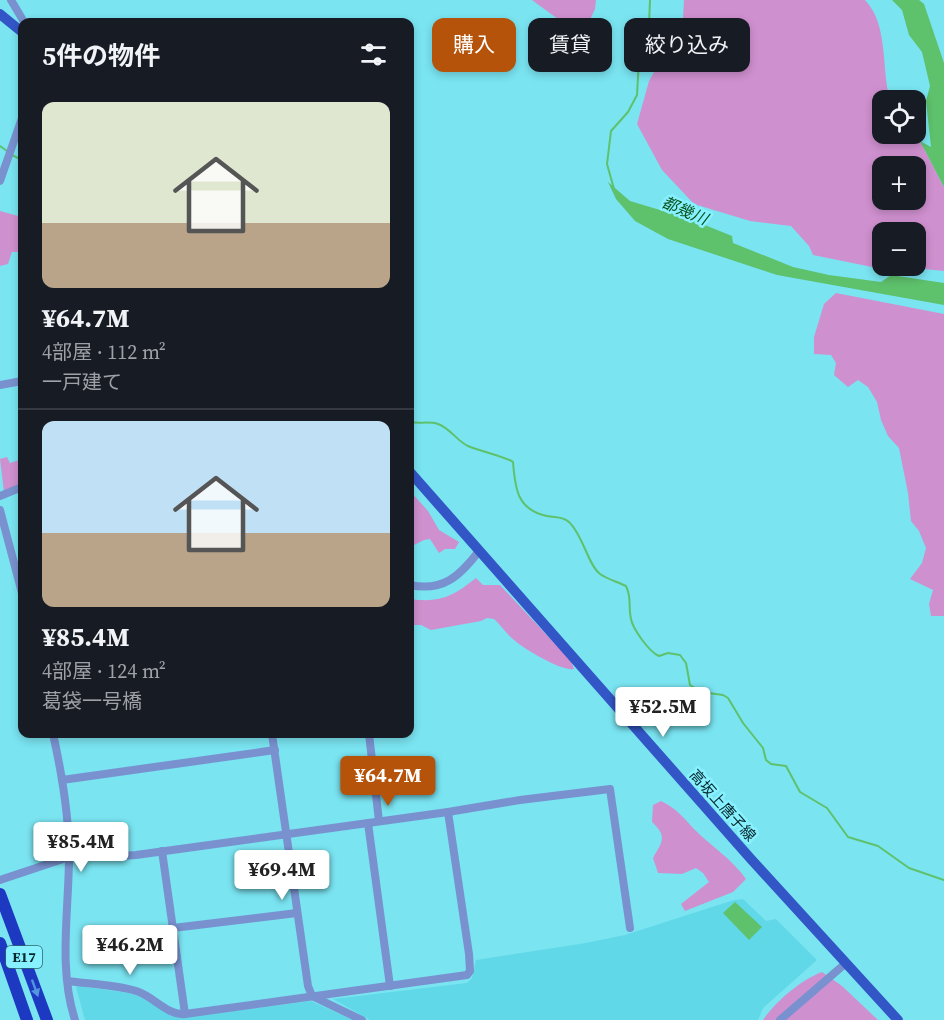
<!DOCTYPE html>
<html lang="ja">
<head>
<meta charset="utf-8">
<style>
	:root { --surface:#171b24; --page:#20242c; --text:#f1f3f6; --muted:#9ea1a6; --line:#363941; --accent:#b45309 }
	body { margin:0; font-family:"Source Serif 4","Noto Sans JP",serif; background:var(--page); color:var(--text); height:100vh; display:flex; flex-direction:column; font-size:22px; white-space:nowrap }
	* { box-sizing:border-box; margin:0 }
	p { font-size:20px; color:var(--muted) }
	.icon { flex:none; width:33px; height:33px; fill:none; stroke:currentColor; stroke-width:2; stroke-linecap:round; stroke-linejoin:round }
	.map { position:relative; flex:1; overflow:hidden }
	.panel { position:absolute; left:18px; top:18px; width:396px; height:720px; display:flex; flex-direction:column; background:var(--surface); border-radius:12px; box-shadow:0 3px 9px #0003 }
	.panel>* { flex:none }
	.hud { position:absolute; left:432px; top:18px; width:422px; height:54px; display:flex; gap:12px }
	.controls { position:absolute; left:872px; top:90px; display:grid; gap:12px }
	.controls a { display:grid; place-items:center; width:54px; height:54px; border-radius:12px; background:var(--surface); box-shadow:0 3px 9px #0003; font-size:30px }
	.price { position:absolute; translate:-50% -51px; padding:0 14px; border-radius:6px; background:#fff; color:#222; font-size:20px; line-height:39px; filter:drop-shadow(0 2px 3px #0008) }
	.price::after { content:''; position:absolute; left:50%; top:36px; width:18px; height:14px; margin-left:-9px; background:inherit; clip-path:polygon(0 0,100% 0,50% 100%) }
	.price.on { background:var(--accent); color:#fff }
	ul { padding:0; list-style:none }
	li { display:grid; align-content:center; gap:12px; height:318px; padding:0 24px }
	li+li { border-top:2px solid var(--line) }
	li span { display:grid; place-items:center; height:186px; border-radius:12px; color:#555 }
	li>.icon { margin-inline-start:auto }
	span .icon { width:108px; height:108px; fill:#fffc; stroke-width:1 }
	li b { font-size:26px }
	h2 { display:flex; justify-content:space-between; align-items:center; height:72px; padding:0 24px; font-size:26px }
	.pill { padding:0 21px; border-radius:12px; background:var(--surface); box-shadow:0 3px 9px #0003; font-size:21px; line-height:54px }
	.pill.on { background:var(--accent); color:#fff }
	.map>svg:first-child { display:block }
</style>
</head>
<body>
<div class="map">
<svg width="944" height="1020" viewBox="0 0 944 1020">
	<rect width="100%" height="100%" fill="#7ae4f1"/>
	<g fill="#61d8e7">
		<path d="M743,899L766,921L776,919L817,960L763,1008L758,1020H370L333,999L467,983L472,978L476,960L586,943L625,935L734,900Z"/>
		<path d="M79,986L129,993L140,997L173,1016L182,1018L311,1001L353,1020H85L76,987Z"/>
	</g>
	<g fill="#cf90cf" fill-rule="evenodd">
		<path d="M532,0H596L595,9L589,22H562Z"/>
		<path d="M684,0H865C889,25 881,69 890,100H882V134H904L913,141H920L944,187V271L894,266H915V232H882V266H892L872,267L813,255L809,246L791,226L750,221L694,204L662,170L637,124L649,81L683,19ZM882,166H915V200H882Z"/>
		<path d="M0,211L22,217V252H12L8,264L0,266Z"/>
		<path d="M836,293L944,314V616H931L929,604L933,590L910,579L922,563L926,548L919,531L911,521L908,493L899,448L888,436L881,420L877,402L868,387L858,380L848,387L834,375L836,363L831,355L814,354V337L824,304Z"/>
		<path d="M7,457L10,463L19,460L22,466V485L4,492L0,459Z"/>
		<path d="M410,491L428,511L439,530L459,542L455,549H445L439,553L430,539L424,540L412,546L410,545Z"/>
		<path d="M476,578L483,585H500L571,661L574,669C563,672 524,649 514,640C506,634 501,625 494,619L487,618L481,621L431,630L421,625H410V599C440,603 452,597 476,578Z"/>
		<path d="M661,801C676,808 683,817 694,829C711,846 732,859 746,879L733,892L685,911L681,904L709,882L703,873L696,868L682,874L658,873L653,858C662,842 668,837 652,822L653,805Z"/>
		<path d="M822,972L842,986L878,1020H763C776,1001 801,980 822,972Z"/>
	</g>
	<g fill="#5ec16c">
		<path d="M892,0H919L924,4L944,63V187L920,141L931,147L926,101L930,86L922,52L909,35L902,10Z"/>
		<path d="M608,182L630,201L690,219L732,236L733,243L793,267L829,275L881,282L891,275L944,283V305L777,275L668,239L635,221L616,199Z"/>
		<path d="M735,902L762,927L749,940L723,913Z"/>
	</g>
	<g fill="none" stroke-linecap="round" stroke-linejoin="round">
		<g stroke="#5ec16c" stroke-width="2">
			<path d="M0,146L7,151"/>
			<path d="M12,155L22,160"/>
			<path d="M614,189L607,164L611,131L628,112L637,95L639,59L649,25L650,0"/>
			<path d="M410,422C419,424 429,421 438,424C450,428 457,441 468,446C479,451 507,457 513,462C515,488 517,510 547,516C555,518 562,516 569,522C583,535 588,565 600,574C607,579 618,582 626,586C632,598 628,606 631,619C633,629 649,652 659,656L668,653L680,655L686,663L690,685L701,692L723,695L728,698L743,723L763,748L766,760L771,764L786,766L800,792L827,808L848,837L878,846L909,868L944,880"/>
		</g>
		<g stroke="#7992cf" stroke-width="8">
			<path d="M11,0L24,22"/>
			<path d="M0,181L22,118"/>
			<path d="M0,385L22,381"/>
			<path d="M0,496L22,487"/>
			<path d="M0,510L22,593"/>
			<path d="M410,585C443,592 460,576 479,551"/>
			<path d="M53,734C62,774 69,814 69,856C69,910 58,968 75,1020"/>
			<path d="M272,734L308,986L312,996L362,1020"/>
			<path d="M369,734L379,821"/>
			<path d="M62,780L275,750"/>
			<path d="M368,823L390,986"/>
			<path d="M162,851L185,1014L467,975L470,971L469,954L448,812"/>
			<path d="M0,880L69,857H107L136,855L448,812L520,800L610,789L630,928"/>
			<path d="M173,928L297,913"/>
			<path d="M68,981C89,984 120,985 139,992C153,997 169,1016 185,1014"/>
			<path d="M780,1020L846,963"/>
		</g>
		<g stroke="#3356c7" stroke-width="10">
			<path d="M0,14L22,32"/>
			<path d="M410,472L750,858L898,1020"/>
		</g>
		<g stroke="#1d39c2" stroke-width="12">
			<path d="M0,894L47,1020"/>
			<path d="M0,943L27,1020"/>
		</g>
	</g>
	<defs><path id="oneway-solid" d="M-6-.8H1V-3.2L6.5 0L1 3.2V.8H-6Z" transform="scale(1.5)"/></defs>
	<use fill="#5295e0" href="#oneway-solid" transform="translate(35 988) rotate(70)"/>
	<g text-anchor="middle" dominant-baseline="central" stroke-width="5" stroke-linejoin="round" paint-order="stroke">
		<rect fill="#88f1ff" stroke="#2c646b" stroke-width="1.5" x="6" y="946" width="36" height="22" rx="4.5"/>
		<g font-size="14" font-weight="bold" fill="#04272c">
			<text x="24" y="957">E17</text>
		</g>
		<g font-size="15" fill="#04272c" stroke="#88f1ff">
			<text transform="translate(723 805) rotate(48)">高坂上唐子線</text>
		</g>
		<g font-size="16" font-style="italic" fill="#08521b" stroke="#88f1ff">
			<text transform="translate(685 210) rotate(23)">都幾川</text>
		</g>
	</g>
</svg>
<div class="controls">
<a><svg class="icon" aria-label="locate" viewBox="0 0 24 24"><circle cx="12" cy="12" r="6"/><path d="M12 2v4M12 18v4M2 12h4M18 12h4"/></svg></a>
<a>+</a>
<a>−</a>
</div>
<b class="price" style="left:663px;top:738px">¥52.5M</b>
<b class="price on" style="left:388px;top:807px">¥64.7M</b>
<b class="price" style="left:81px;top:873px">¥85.4M</b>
<b class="price" style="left:282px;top:901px">¥69.4M</b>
<b class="price" style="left:130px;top:976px">¥46.2M</b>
<div class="hud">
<a class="pill on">購入</a>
<a class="pill">賃貸</a>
<a class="pill">絞り込み</a>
</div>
<section class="panel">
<h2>5件の物件<svg class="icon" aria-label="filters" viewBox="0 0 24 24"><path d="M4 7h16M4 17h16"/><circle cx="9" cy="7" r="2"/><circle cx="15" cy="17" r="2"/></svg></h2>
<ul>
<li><span style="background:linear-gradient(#dfe7d0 65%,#b9a48a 0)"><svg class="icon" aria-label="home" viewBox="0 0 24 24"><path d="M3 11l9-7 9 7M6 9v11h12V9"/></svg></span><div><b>¥64.7M</b><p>4部屋 · 112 m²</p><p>一戸建て</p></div></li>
<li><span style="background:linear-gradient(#bfe0f5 60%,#b9a48a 0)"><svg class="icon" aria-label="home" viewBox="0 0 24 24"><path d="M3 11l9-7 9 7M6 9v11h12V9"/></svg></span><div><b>¥85.4M</b><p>4部屋 · 124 m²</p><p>葛袋一号橋</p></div></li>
</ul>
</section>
</div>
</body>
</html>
